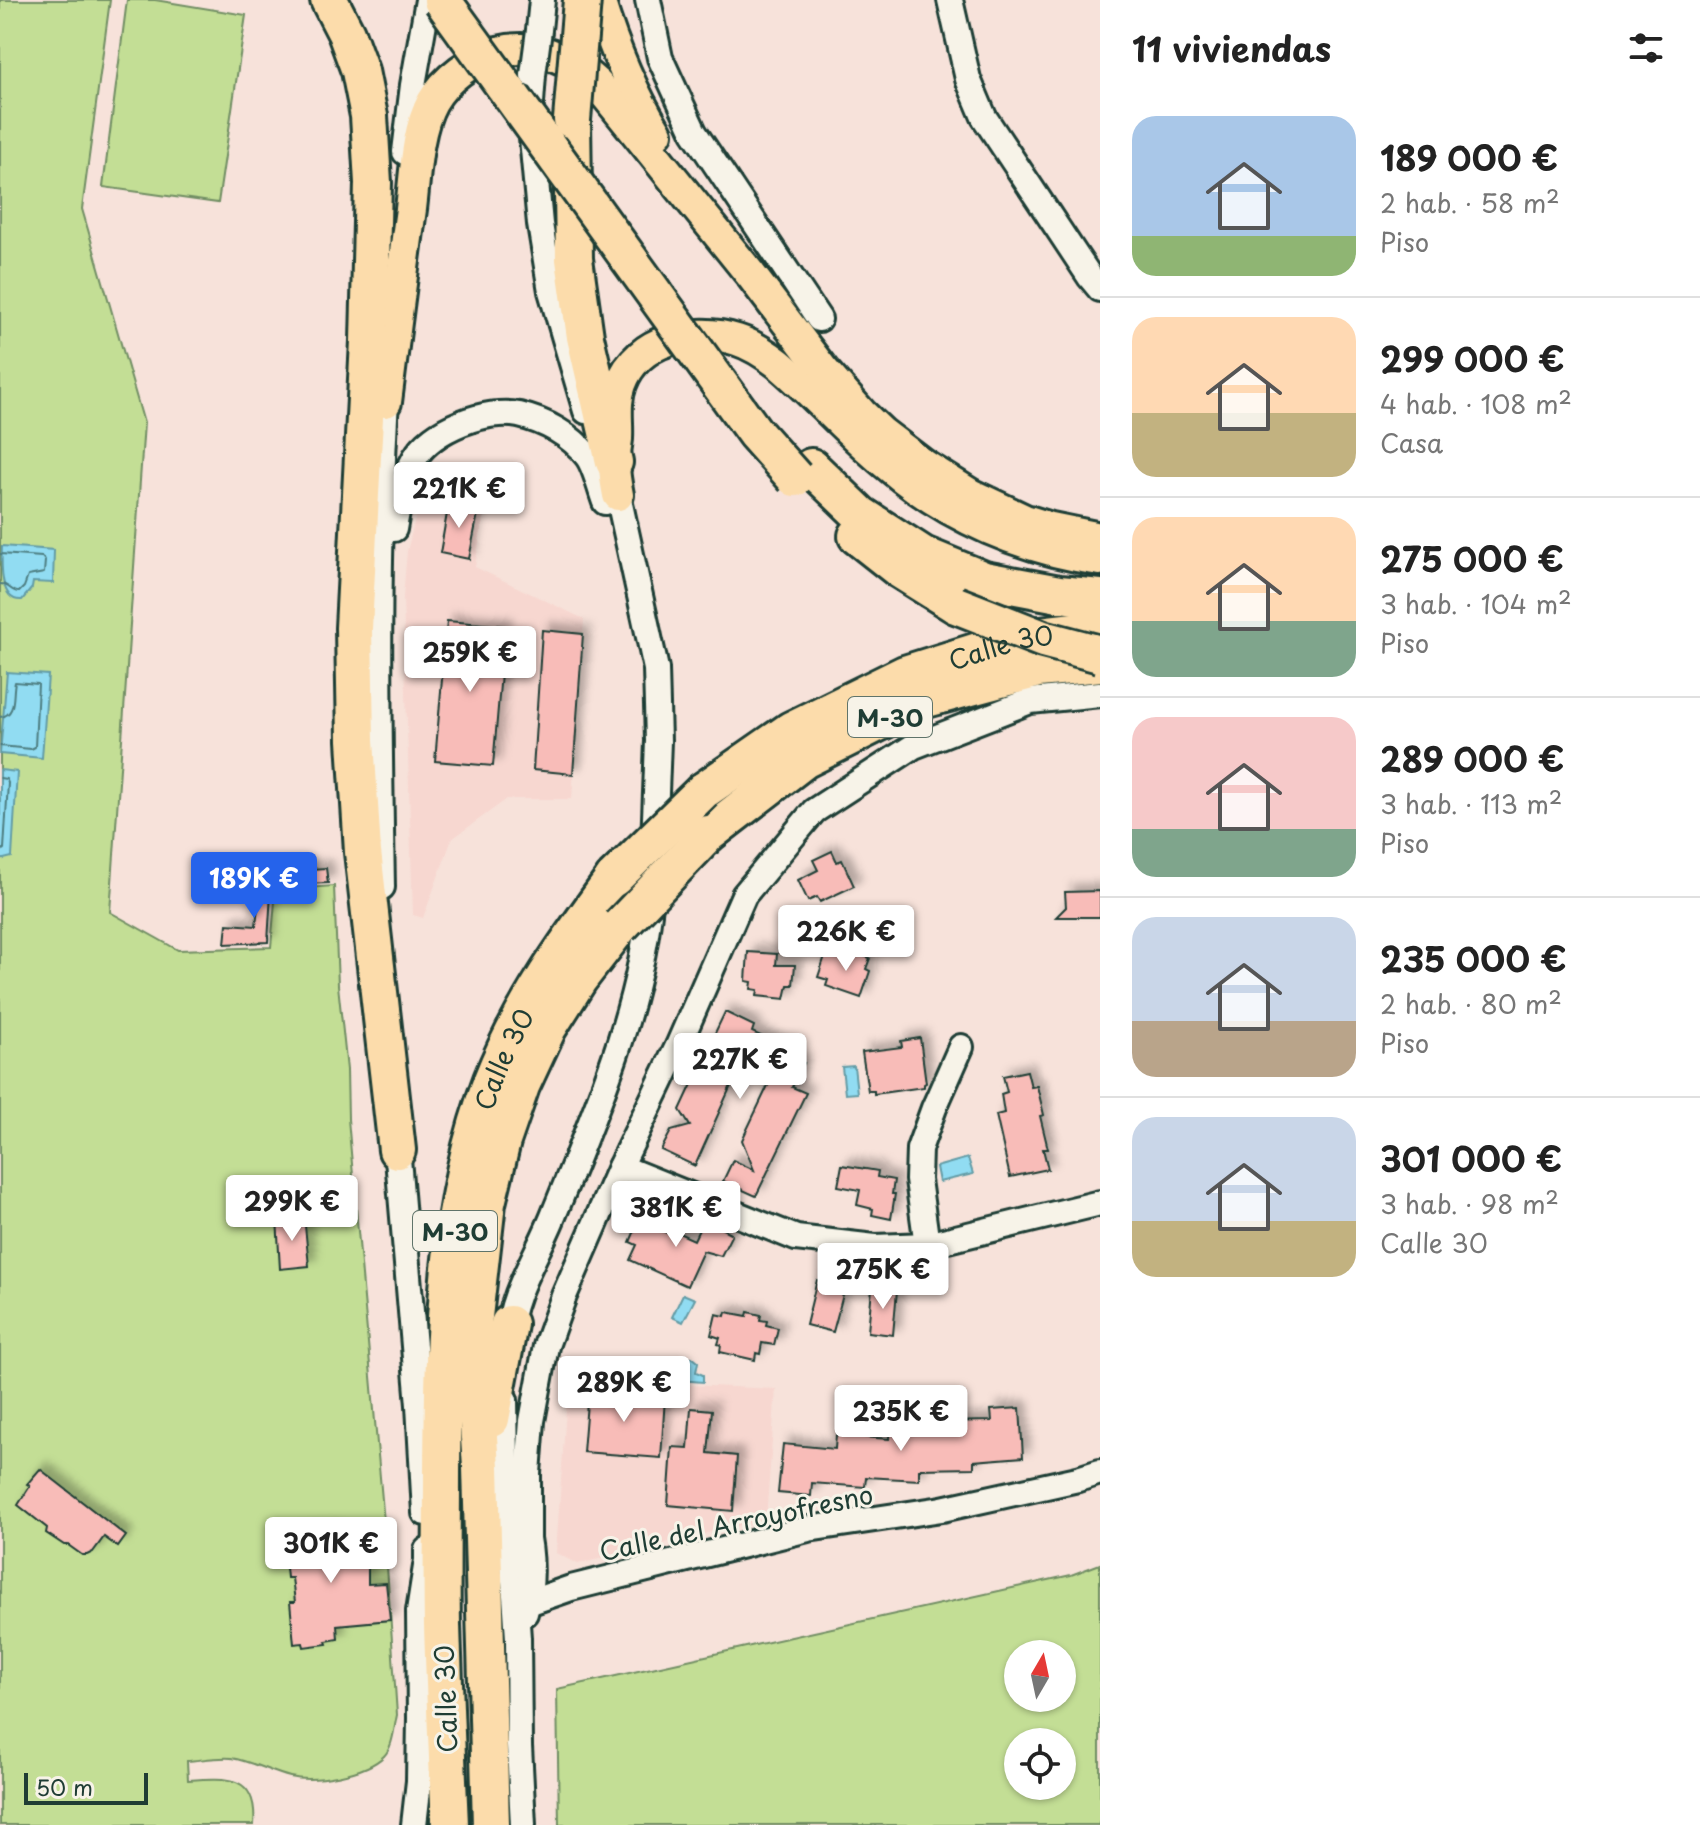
<!DOCTYPE html>
<html lang="es">
<head>
<meta charset="utf-8">
<style>
	:root { --surface:#fff; --page:#f2f2f2; --text:#222; --muted:#767676; --line:#e0e0e0; --accent:#2563eb }
	body { margin:0; font-family:"Playpen Sans",sans-serif; background:var(--page); color:var(--text); height:100vh; display:flex; flex-direction:column; font-size:30px; white-space:nowrap }
	* { box-sizing:border-box; margin:0 }
	p { font-size:26px; color:var(--muted) }
	.icon { flex:none; width:44px; height:44px; fill:none; stroke:currentColor; stroke-width:2; stroke-linecap:round; stroke-linejoin:round }
	.map { position:relative; flex:1; overflow:hidden }
	.side { display:flex; flex-direction:column; background:var(--surface); width:600px }
	.side>* { flex:none }
	.needle { width:52px; rotate:9deg }
	.tools { position:absolute; left:1004px; top:1640px; display:grid; gap:16px }
	.tools a { display:grid; place-items:center; width:72px; height:72px; border-radius:50%; background:var(--surface); box-shadow:0 2px 6px #0004; font-size:40px }
	.scale { position:absolute; left:24px; bottom:20px; width:124px; box-sizing:border-box; padding-left:8px; border:4px solid #1f3d34; border-top:0; font-size:22px; line-height:28px; white-space:nowrap; color:#1f3d34; -webkit-text-stroke:6px #f7f3e8; paint-order:stroke }
	.price { position:absolute; translate:-50% -68px; padding:0 18px; border-radius:8px; background:#fff; color:#222; font-size:26px; line-height:52px; filter:drop-shadow(0 2px 4px #0008) }
	.price::after { content:''; position:absolute; left:50%; top:48px; width:24px; height:18px; margin-left:-12px; background:inherit; clip-path:polygon(0 0,100% 0,50% 100%) }
	.price.active { background:var(--accent); color:#fff }
	ul { padding:0; list-style:none }
	li { display:flex; align-items:center; gap:24px; height:200px; padding:0 32px }
	li+li { border-top:2px solid var(--line) }
	li span { display:grid; place-items:center; flex:none; width:224px; height:160px; border-radius:24px; color:#555 }
	li>.icon { margin-inline-start:auto }
	span .icon { width:96px; height:96px; fill:#fffc; stroke-width:1 }
	li b { font-size:34px }
	h2 { display:flex; justify-content:space-between; align-items:center; height:96px; padding:0 32px; font-size:34px }
	main { display:flex; flex:1; min-height:0 }
	.map>svg:first-child { display:block }
</style>
</head>
<body>
<main>
<div class="map">
<svg width="1100" height="1825" viewBox="0 0 1100 1825">
	<defs>
		<filter id="shadow"><feDropShadow dx="7" dy="-7" stdDeviation="4" flood-color="#0004"/></filter>
	</defs>
	<rect width="100%" height="100%" fill="#f7e2da"/>
	<filter id="ink" filterUnits="userSpaceOnUse"><feTurbulence type="fractalNoise" baseFrequency=".0125" numOctaves="2"/><feDisplacementMap in="SourceGraphic" scale="16" xChannelSelector="R" yChannelSelector="G"/><feConvolveMatrix kernelMatrix="1 2 1 2 8 2 1 2 1" color-interpolation-filters="sRGB"/></filter>
	<g filter="url(#ink)">
		<g fill="#f7d7d0">
			<path d="M425,481L486,499L475,567L584,619L572,799H507L452,839L423,918L413,915L403,597L407,551Z"/>
			<path d="M569,1365L662,1384L776,1389L766,1519L578,1564L556,1553Z"/>
		</g>
		<g fill="#c3de95" stroke="#718e64" stroke-width="2" fill-rule="evenodd">
			<path d="M0,0H110L82,209L144,423L110,912L178,950L271,947L276,890L334,886L338,985L347,1070L348,1119L384,1522L397,1715C394,1728 393,1747 384,1756C366,1774 314,1783 290,1777C270,1772 251,1761 231,1758C217,1757 201,1760 187,1761L188,1780C228,1777 258,1775 254,1825H0Z"/>
			<path d="M127,0H155L246,15L218,203L103,187Z"/>
			<path d="M1100,1564V1825H559L557,1689L1071,1575ZM1018,1654H1062V1698H1018ZM1018,1742H1062V1786H1018Z"/>
		</g>
		<g fill="#91dcf2" stroke="#639ca6" stroke-width="2">
			<path d="M2,546L54,550L53,583L33,582L32,588L22,600C0,602 1,566 2,546Z"/>
			<path d="M7,672L48,675L42,758L0,754Z"/>
			<path d="M0,770L17,772L12,857L0,860Z"/>
			<path d="M854,1066L857,1093L845,1094L842,1067Z"/>
			<path d="M968,1158L973,1174L939,1182L936,1167Z"/>
			<path d="M683,1294L695,1299L683,1322L672,1317Z"/>
			<path d="M692,1357L698,1362L696,1372L703,1375V1382L679,1380L676,1373Z"/>
		</g>
		<g fill="none" stroke-linecap="round" stroke-linejoin="round">
			<g stroke="#4d7d80" stroke-width="2">
				<path d="M0,554L42,557L45,561L44,573L28,576L24,587L19,592C11,592 9,584 0,584"/>
				<path d="M0,717C17,715 12,695 15,682L38,684L35,747L31,749L0,746"/>
				<path d="M0,778L6,779L8,783L4,849L0,852"/>
			</g>
		</g>
		<g fill="#f8bcb8" stroke="#1f3d34" stroke-width="2" filter="url(#shadow)">
			<path d="M449,502L479,508L469,559L440,553Z"/>
			<path d="M447,621L505,626L493,766L435,761Z"/>
			<path d="M542,630L583,634L573,774L533,770Z"/>
			<path d="M832,851L837,862L842,860L854,886L820,902L817,897L808,901L798,880L818,870L813,860Z"/>
			<path d="M326,868L328,883L279,885L278,871Z"/>
			<path d="M261,875L272,876L268,942L225,944L227,924L256,926Z"/>
			<path d="M1100,891V917H1056L1066,907L1065,892Z"/>
			<path d="M849,951L870,958L866,969L870,971L861,998L826,986L828,980L818,977L826,953L846,960Z"/>
			<path d="M748,952L777,954L776,965H795L793,985H788L785,999L757,996L758,990L751,989L752,982L746,981Z"/>
			<path d="M725,1012L754,1026L752,1032L782,1046L780,1049L786,1052V1056L804,1063L792,1087L806,1093L756,1196L723,1181L733,1160L754,1170L742,1140L773,1075L742,1061L695,1166L661,1150L671,1131L690,1126L680,1110L706,1054H708L714,1035Z"/>
			<path d="M920,1038L926,1083L924,1084V1087L874,1094V1091H868L862,1052L902,1047L901,1041Z"/>
			<path d="M1027,1071L1031,1087L1037,1086L1044,1115L1040,1116L1048,1149H1043L1048,1169L1010,1177L996,1115L1004,1113L1001,1094L1007,1092L1003,1076Z"/>
			<path d="M842,1165L878,1171L877,1177L894,1180L892,1194H895L891,1219L872,1215L873,1209L857,1205L860,1190L838,1186Z"/>
			<path d="M304,1216L309,1266L280,1269L277,1218Z"/>
			<path d="M704,1219L732,1234L721,1256L703,1251L687,1286L630,1260L637,1245L630,1242L639,1221L667,1233L670,1229L694,1240Z"/>
			<path d="M817,1280L845,1287L833,1332L806,1325Z"/>
			<path d="M872,1288L897,1290L893,1335L868,1332Z"/>
			<path d="M726,1312L747,1316L748,1312L761,1315L760,1320L767,1321L766,1325L778,1328L774,1345L762,1343L760,1354L756,1353L755,1360L720,1352L721,1345L718,1344L720,1338L711,1335L716,1314L725,1316Z"/>
			<path d="M588,1390L665,1397L661,1458L583,1452Z"/>
			<path d="M691,1408L712,1410L708,1453L737,1456L733,1511L668,1505L672,1447L688,1448Z"/>
			<path d="M1020,1408L1023,1457L974,1461V1468L919,1469V1480L866,1477L865,1487L812,1483L811,1496L778,1493L783,1444L835,1449L836,1435L889,1439L890,1428L941,1432V1422L992,1421L991,1410Z"/>
			<path d="M40,1469L126,1536L118,1547L104,1537L93,1552L87,1555H82L68,1545H64L46,1533L47,1528L18,1505L30,1486L27,1484Z"/>
			<path d="M333,1531L334,1535L368,1533V1584L386,1583L390,1620L337,1625L338,1639L326,1641L327,1644L304,1647L303,1643L294,1644L290,1602H295L292,1578H287L283,1536Z"/>
		</g>
		<g fill="none" stroke-linecap="round" stroke-linejoin="round">
			<defs>
				<g id="minor">
					<path d="M648,0L660,58L694,132L819,319"/>
					<path d="M950,0L968,79L984,117L1090,277L1100,289"/>
					<path d="M539,30L542,0"/>
					<path d="M533,75L530,117L540,224L551,291L586,411"/>
					<path d="M405,152L413,85L428,0"/>
					<path d="M611,479L618,495L656,669L658,741L654,844"/>
					<path d="M394,529C398,505 403,479 415,458C432,429 487,408 519,415C545,421 571,435 587,456C595,466 600,489 605,502"/>
					<path d="M382,887C379,720 376,551 387,384"/>
					<path d="M396,1135L419,1405L425,1513"/>
					<path d="M620,1167L796,1238L875,1247L927,1245L1100,1203"/>
					<path d="M927,1245L918,1180L919,1149L934,1108L961,1047"/>
					<path d="M508,1339C510,1294 538,1255 554,1214C596,1110 642,1006 651,893"/>
					<path d="M505,1400L506,1465L518,1638L519,1746L523,1825"/>
					<path d="M528,1536V1473L532,1421L546,1346L564,1296L620,1167L678,1046L744,895L814,811L914,746L1030,701L1100,694"/>
					<path d="M528,1603L571,1588L808,1529L942,1509L1078,1479L1100,1472"/>
					<path d="M525,1613C534,1582 532,1553 525,1523"/>
					<path d="M414,1825L419,1781L420,1718L419,1611L427,1560V1550"/>
				</g>
				<g id="major">
					<path d="M599,0C613,46 632,92 657,133"/>
					<path d="M386,402C394,338 402,273 411,209C415,176 416,131 432,102C445,79 472,59 498,52C537,42 569,58 597,84L751,275L824,371L861,413L882,433L924,465L970,494L1025,520L1051,528L1100,538"/>
					<path d="M618,495C616,485 614,474 614,464C614,456 616,448 617,439C618,420 614,403 621,384C637,339 695,326 737,340C753,345 766,354 779,364C818,397 851,436 891,468C950,518 1024,549 1100,560"/>
				</g>
				<g id="highway">
					<path d="M329,0L346,33L360,71L369,116L373,183L369,341L354,628L356,740L363,852L397,1150"/>
					<path d="M572,120L574,259L585,337L614,462"/>
					<path d="M811,467L861,515L923,555L984,580L1059,594L1100,598"/>
					<path d="M857,536L900,570L956,605"/>
					<path id="s1" d="M703,791L791,730L905,674L1023,637L1100,628"/>
					<path d="M708,834L804,760L926,699L1038,669L1100,663"/>
					<path d="M491,1419L509,1324"/>
					<path id="s2" d="M450,1825C447,1758 444,1692 442,1625C441,1575 442,1524 442,1474C443,1341 444,1205 492,1080C521,1006 568,941 614,878"/>
					<path d="M491,1825L481,1467L472,1334L487,1203L502,1141L521,1086L548,1028L579,979L620,926"/>
				</g>
			</defs>
			<use href="#minor" stroke="#1f3d34" stroke-width="30"/>
			<use href="#major" stroke="#1f3d34" stroke-width="36"/>
			<use href="#highway" stroke="#1f3d34" stroke-width="42"/>
			<use href="#minor" stroke="#f7f3e8" stroke-width="24"/>
			<use href="#major" stroke="#fcdcab" stroke-width="30"/>
			<use href="#highway" stroke="#fcdcab" stroke-width="36"/>
			<defs>
				<path id="minor-bridge" d="M533,75L539,30"/>
				<g id="highway-bridge">
					<path d="M442,0L755,433L795,478"/>
					<path d="M572,120L582,0"/>
					<path d="M956,605L1043,639L1100,654"/>
					<path d="M614,878L703,791"/>
					<path d="M620,926L708,834"/>
				</g>
			</defs>
			<use href="#minor-bridge" stroke="#1f3d34" stroke-width="30" stroke-linecap="butt"/>
			<use href="#highway-bridge" stroke="#1f3d34" stroke-width="42" stroke-linecap="butt"/>
			<use href="#minor-bridge" stroke="#f7f3e8" stroke-width="24"/>
			<use href="#highway-bridge" stroke="#fcdcab" stroke-width="36"/>
		</g>
	</g>
	<g text-anchor="middle" dominant-baseline="central" stroke-width="6" stroke-linejoin="round" paint-order="stroke">
		<g fill="#f7f3e8" stroke="#60746a" stroke-width="2">
			<rect x="848" y="697" width="84" height="40" rx="6"/>
			<rect x="413" y="1211" width="84" height="40" rx="6"/>
		</g>
		<g font-size="24" font-weight="bold" fill="#1f3d34">
			<text x="890" y="717">M-30</text>
			<text x="455" y="1231">M-30</text>
		</g>
		<g font-size="26" fill="#1f3d34" stroke="#f7f3e8">
			<text stroke="none"><textPath href="#s1" startOffset="334">Calle 30</textPath></text>
			<text stroke="none"><textPath href="#s2" startOffset="774">Calle 30</textPath></text>
			<text transform="translate(736 1522) rotate(-12)">Calle del Arroyofresno</text>
			<text transform="translate(445 1699) rotate(-92)">Calle 30</text>
		</g>
	</g>
</svg>
<div class="tools">
<a><svg class="needle" viewBox="-14 -14 28 28"><path d="M0-13l5 13h-10z" fill="#e53935"/><path d="M0 13l5-13h-10z" fill="#767676"/></svg></a>
<a><svg class="icon" aria-label="locate" viewBox="0 0 24 24"><circle cx="12" cy="12" r="6"/><path d="M12 2v4M12 18v4M2 12h4M18 12h4"/></svg></a>
</div>
<div class="scale">50 m</div>
<b class="price" style="left:459px;top:530px">221K €</b>
<b class="price" style="left:470px;top:694px">259K €</b>
<b class="price active" style="left:254px;top:920px">189K €</b>
<b class="price" style="left:846px;top:973px">226K €</b>
<b class="price" style="left:740px;top:1101px">227K €</b>
<b class="price" style="left:292px;top:1243px">299K €</b>
<b class="price" style="left:676px;top:1249px">381K €</b>
<b class="price" style="left:883px;top:1311px">275K €</b>
<b class="price" style="left:624px;top:1424px">289K €</b>
<b class="price" style="left:901px;top:1453px">235K €</b>
<b class="price" style="left:331px;top:1585px">301K €</b>
</div>
<section class="side">
<h2>11 viviendas<svg class="icon" aria-label="filters" viewBox="0 0 24 24"><path d="M4 7h16M4 17h16"/><circle cx="9" cy="7" r="2"/><circle cx="15" cy="17" r="2"/></svg></h2>
<ul>
<li><span style="background:linear-gradient(#a9c7e8 75%,#8fb573 0)"><svg class="icon" aria-label="home" viewBox="0 0 24 24"><path d="M3 11l9-7 9 7M6 9v11h12V9"/></svg></span><div><b>189 000 €</b><p>2 hab. · 58 m²</p><p>Piso</p></div></li>
<li><span style="background:linear-gradient(#ffd9b3 60%,#c2b280 0)"><svg class="icon" aria-label="home" viewBox="0 0 24 24"><path d="M3 11l9-7 9 7M6 9v11h12V9"/></svg></span><div><b>299 000 €</b><p>4 hab. · 108 m²</p><p>Casa</p></div></li>
<li><span style="background:linear-gradient(#ffd9b3 65%,#7fa58c 0)"><svg class="icon" aria-label="home" viewBox="0 0 24 24"><path d="M3 11l9-7 9 7M6 9v11h12V9"/></svg></span><div><b>275 000 €</b><p>3 hab. · 104 m²</p><p>Piso</p></div></li>
<li><span style="background:linear-gradient(#f6c9c9 70%,#7fa58c 0)"><svg class="icon" aria-label="home" viewBox="0 0 24 24"><path d="M3 11l9-7 9 7M6 9v11h12V9"/></svg></span><div><b>289 000 €</b><p>3 hab. · 113 m²</p><p>Piso</p></div></li>
<li><span style="background:linear-gradient(#c9d6e8 65%,#b9a48a 0)"><svg class="icon" aria-label="home" viewBox="0 0 24 24"><path d="M3 11l9-7 9 7M6 9v11h12V9"/></svg></span><div><b>235 000 €</b><p>2 hab. · 80 m²</p><p>Piso</p></div></li>
<li><span style="background:linear-gradient(#c9d6e8 65%,#c2b280 0)"><svg class="icon" aria-label="home" viewBox="0 0 24 24"><path d="M3 11l9-7 9 7M6 9v11h12V9"/></svg></span><div><b>301 000 €</b><p>3 hab. · 98 m²</p><p>Calle 30</p></div></li>
</ul>
</section>
</main>
</body>
</html>
